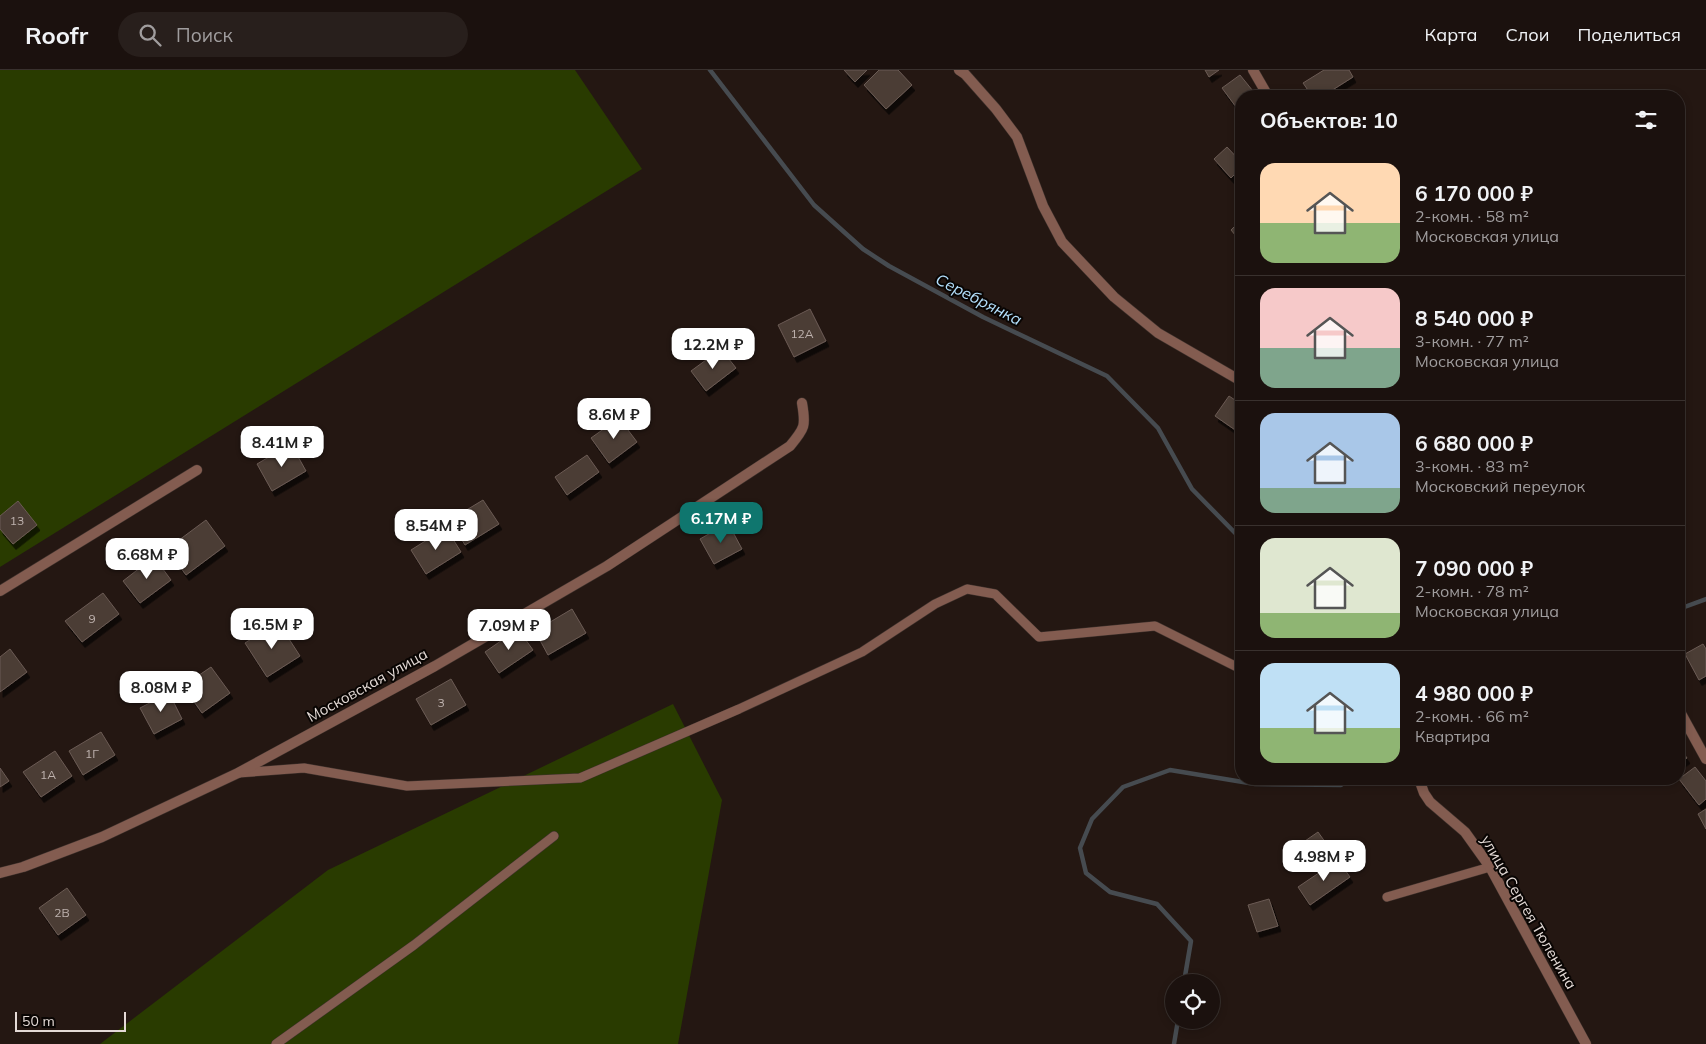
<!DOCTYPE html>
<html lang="ru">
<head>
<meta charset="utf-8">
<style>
	:root { --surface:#1b110e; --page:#281f1c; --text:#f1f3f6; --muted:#a09d9e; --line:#39312e; --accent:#0f766e }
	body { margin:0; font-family:Mulish,sans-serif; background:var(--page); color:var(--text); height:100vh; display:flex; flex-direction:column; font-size:19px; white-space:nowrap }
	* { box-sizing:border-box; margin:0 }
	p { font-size:16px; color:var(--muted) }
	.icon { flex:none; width:28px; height:28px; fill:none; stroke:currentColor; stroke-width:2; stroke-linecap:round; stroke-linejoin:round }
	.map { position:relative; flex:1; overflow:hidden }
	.panel { position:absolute; left:1235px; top:20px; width:450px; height:695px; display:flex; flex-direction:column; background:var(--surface); border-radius:20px; box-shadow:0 2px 8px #0003,0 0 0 1px var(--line) }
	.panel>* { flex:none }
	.controls { position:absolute; left:1165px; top:904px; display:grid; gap:10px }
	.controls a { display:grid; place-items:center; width:55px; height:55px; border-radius:50%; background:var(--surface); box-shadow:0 2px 8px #0003,0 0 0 1px var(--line); font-size:25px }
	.scale { position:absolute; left:15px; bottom:12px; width:111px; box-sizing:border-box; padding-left:5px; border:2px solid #e4dad6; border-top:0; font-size:14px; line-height:18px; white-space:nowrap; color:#e4dad6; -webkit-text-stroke:4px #090503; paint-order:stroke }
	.price { position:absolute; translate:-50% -42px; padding:0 11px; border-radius:10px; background:#fff; color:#222; font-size:16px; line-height:32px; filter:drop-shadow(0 1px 2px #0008) }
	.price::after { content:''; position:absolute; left:50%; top:30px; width:15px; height:11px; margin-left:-8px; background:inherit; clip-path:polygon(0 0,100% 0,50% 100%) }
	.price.on { background:var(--accent); color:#fff }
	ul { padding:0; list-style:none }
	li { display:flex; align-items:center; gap:15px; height:125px; padding:0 25px }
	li+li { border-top:1px solid var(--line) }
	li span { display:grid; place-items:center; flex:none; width:140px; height:100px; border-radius:15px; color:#555 }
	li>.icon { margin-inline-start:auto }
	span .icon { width:60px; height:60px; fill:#fffc; stroke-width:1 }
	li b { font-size:21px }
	h2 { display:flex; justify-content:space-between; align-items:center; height:60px; padding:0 25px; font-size:21px }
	header { display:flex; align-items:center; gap:30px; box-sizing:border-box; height:70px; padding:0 25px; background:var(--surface); border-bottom:1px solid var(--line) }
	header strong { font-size:24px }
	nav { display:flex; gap:28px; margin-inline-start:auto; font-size:18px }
	.search { width:350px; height:45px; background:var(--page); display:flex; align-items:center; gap:12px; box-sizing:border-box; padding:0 18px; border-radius:28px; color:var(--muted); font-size:19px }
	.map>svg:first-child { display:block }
</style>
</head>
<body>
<header>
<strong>Roofr</strong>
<div class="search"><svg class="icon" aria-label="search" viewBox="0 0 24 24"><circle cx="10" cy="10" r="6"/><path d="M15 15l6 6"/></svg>Поиск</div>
<nav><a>Карта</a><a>Слои</a><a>Поделиться</a></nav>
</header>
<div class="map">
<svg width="1706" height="974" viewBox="0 0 1706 974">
	<defs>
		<filter id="shadow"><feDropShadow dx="3" dy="5.5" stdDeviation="0" flood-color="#0009"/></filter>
	</defs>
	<rect width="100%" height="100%" fill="#241712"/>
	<g fill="#293b00">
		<path d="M0,0H575L642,99L0,497Z"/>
		<path d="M673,634L722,730L678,974H100L328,800Z"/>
	</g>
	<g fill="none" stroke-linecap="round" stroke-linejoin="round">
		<g stroke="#464b50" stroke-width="4.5">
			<path d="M710,0L814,135L863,179L889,196L983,247L1107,306L1158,358L1192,419L1241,469"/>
			<path d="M1679,539L1706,529"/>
			<path d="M1184,912L1191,871L1157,834L1110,822L1086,803L1080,778L1092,749L1123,717L1170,700L1255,714L1341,715L1349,709"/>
			<path d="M1174,974L1178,950"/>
		</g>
	</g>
	<g fill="#4b3c35" stroke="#6b5b54" filter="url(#shadow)">
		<path d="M844,0H867L855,12Z"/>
		<path d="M879,0H898L912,15L886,39L864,15Z"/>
		<path d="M1205,0H1219L1209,7Z"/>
		<path d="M1324,0H1349L1353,7L1323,26H1312L1303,13Z"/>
		<path d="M1240,5L1257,26H1241V40L1239,41L1222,18Z"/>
		<path d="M1227,77L1241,92V98L1231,108L1214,89Z"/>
		<path d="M1241,150V172L1231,160Z"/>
		<path d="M810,239L826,271L794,287L778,255Z"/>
		<path d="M721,279L736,298L706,321L691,301Z"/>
		<path d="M1229,326L1241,334V364L1215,346Z"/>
		<path d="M619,348L637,372L609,393L591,368Z"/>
		<path d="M291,374L306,401L272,421L257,394Z"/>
		<path d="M587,385L599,402L567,425L555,407Z"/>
		<path d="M483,430L499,454L465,475L450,450Z"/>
		<path d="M18,431L37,455L13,474L0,459V446Z"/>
		<path d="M206,450L225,476L186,505L167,479Z"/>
		<path d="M728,453L742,479L714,494L700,469Z"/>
		<path d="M446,458L461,482L426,504L411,480Z"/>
		<path d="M154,487L171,510L140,533L123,511Z"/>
		<path d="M103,523L119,544L82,572L65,551Z"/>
		<path d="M572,539L586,563L548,585L535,561Z"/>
		<path d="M278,552L300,586L267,607L245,573Z"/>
		<path d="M518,559L533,580L499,603L485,582Z"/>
		<path d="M1703,574L1706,579V606L1699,610L1685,584Z"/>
		<path d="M10,579L27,602L0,622V587Z"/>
		<path d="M211,597L230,623L202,643L183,616Z"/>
		<path d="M451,609L466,635L431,655L416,629Z"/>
		<path d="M169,623L182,649L154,664L140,638Z"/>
		<path d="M101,662L115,685L83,705L69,681Z"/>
		<path d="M1679,677L1687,688L1679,694Z"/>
		<path d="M55,681L72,706L41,727L23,702Z"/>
		<path d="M1695,697L1706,711V729L1699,735L1679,709Z"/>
		<path d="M0,698L9,711L0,717Z"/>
		<path d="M1706,739V759L1698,744Z"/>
		<path d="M1318,762L1338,790L1325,799L1305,771Z"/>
		<path d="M1338,790L1350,807L1310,835L1298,817Z"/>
		<path d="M67,818L86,845L58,865L39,838Z"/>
		<path d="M1269,829L1278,856L1257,862L1248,835Z"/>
	</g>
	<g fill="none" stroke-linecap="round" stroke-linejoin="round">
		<defs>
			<g id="lane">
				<path d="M238,703L304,698L407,716L580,708L739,639L862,582L935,534L967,519L995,524L1039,567L1155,556L1241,599"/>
				<path d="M1387,827L1490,797"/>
				<path d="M276,974L414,875L554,766"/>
			</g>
			<g id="street">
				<path d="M959,0L965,4L996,39L1017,67L1043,136L1062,172L1114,227L1158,263L1241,311"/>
				<path d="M1253,0L1268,26"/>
				<path d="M0,521L197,400"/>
				<path d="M1679,640L1706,689"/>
				<path d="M1419,709L1424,723L1430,732L1465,762L1490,797L1586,974"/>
				<path d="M0,803L23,797L102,767L238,703L435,596L607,496L790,376C805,358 806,356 802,333"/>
			</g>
		</defs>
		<use href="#lane" stroke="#3f322d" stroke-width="10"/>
		<use href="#street" stroke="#3f322d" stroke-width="11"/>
		<use href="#lane" stroke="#835c50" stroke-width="9"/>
		<use href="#street" stroke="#835c50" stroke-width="10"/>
	</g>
	<g text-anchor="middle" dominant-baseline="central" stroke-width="4" stroke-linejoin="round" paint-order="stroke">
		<g font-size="12" fill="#beb2ae">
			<text x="802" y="263">12А</text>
			<text x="17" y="450">13</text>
			<text x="92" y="548">9</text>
			<text x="441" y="632">3</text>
			<text x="92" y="683">1Г</text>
			<text x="48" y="704">1А</text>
			<text x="62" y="842">2В</text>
		</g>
		<g font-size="15" fill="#e4dad6" stroke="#090503">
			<text transform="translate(367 615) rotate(-29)">Московская улица</text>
			<text transform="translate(1529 842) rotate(60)">улица Сергея Тюленина</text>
		</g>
		<g font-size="16" font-style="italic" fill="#b4e0fd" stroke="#090503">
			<text transform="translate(979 229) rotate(27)">Серебрянка</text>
		</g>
	</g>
</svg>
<div class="controls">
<a><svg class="icon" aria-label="locate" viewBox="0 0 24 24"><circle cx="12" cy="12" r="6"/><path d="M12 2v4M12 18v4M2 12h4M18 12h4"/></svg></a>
</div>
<div class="scale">50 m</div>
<b class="price" style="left:713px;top:300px">12.2M ₽</b>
<b class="price" style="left:614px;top:370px">8.6M ₽</b>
<b class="price" style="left:282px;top:398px">8.41M ₽</b>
<b class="price on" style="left:721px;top:474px">6.17M ₽</b>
<b class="price" style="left:436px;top:481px">8.54M ₽</b>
<b class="price" style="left:147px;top:510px">6.68M ₽</b>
<b class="price" style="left:272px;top:580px">16.5M ₽</b>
<b class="price" style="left:509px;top:581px">7.09M ₽</b>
<b class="price" style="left:161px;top:643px">8.08M ₽</b>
<b class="price" style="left:1324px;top:812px">4.98M ₽</b>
<section class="panel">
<h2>Объектов: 10<svg class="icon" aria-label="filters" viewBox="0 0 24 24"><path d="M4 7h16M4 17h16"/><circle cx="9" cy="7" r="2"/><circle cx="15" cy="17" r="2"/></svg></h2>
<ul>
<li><span style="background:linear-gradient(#ffd9b3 60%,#8fb573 0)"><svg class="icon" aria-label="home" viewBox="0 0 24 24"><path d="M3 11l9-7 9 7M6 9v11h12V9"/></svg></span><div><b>6 170 000 ₽</b><p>2-комн. · 58 m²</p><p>Московская улица</p></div></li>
<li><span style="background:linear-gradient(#f6c9c9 60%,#7fa58c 0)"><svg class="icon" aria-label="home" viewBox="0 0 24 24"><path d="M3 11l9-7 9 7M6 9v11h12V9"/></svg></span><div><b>8 540 000 ₽</b><p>3-комн. · 77 m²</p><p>Московская улица</p></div></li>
<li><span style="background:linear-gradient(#a9c7e8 75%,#7fa58c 0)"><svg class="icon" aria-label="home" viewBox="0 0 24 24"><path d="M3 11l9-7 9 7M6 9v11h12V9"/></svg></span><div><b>6 680 000 ₽</b><p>3-комн. · 83 m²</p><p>Московский переулок</p></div></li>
<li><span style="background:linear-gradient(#dfe7d0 75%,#8fb573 0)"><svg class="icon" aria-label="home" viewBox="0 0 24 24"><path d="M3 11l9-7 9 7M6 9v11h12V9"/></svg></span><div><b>7 090 000 ₽</b><p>2-комн. · 78 m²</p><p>Московская улица</p></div></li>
<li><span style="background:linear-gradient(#bfe0f5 65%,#8fb573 0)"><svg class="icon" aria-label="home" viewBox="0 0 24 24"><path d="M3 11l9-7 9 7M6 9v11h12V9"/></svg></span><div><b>4 980 000 ₽</b><p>2-комн. · 66 m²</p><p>Квартира</p></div></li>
</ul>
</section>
</div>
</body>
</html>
